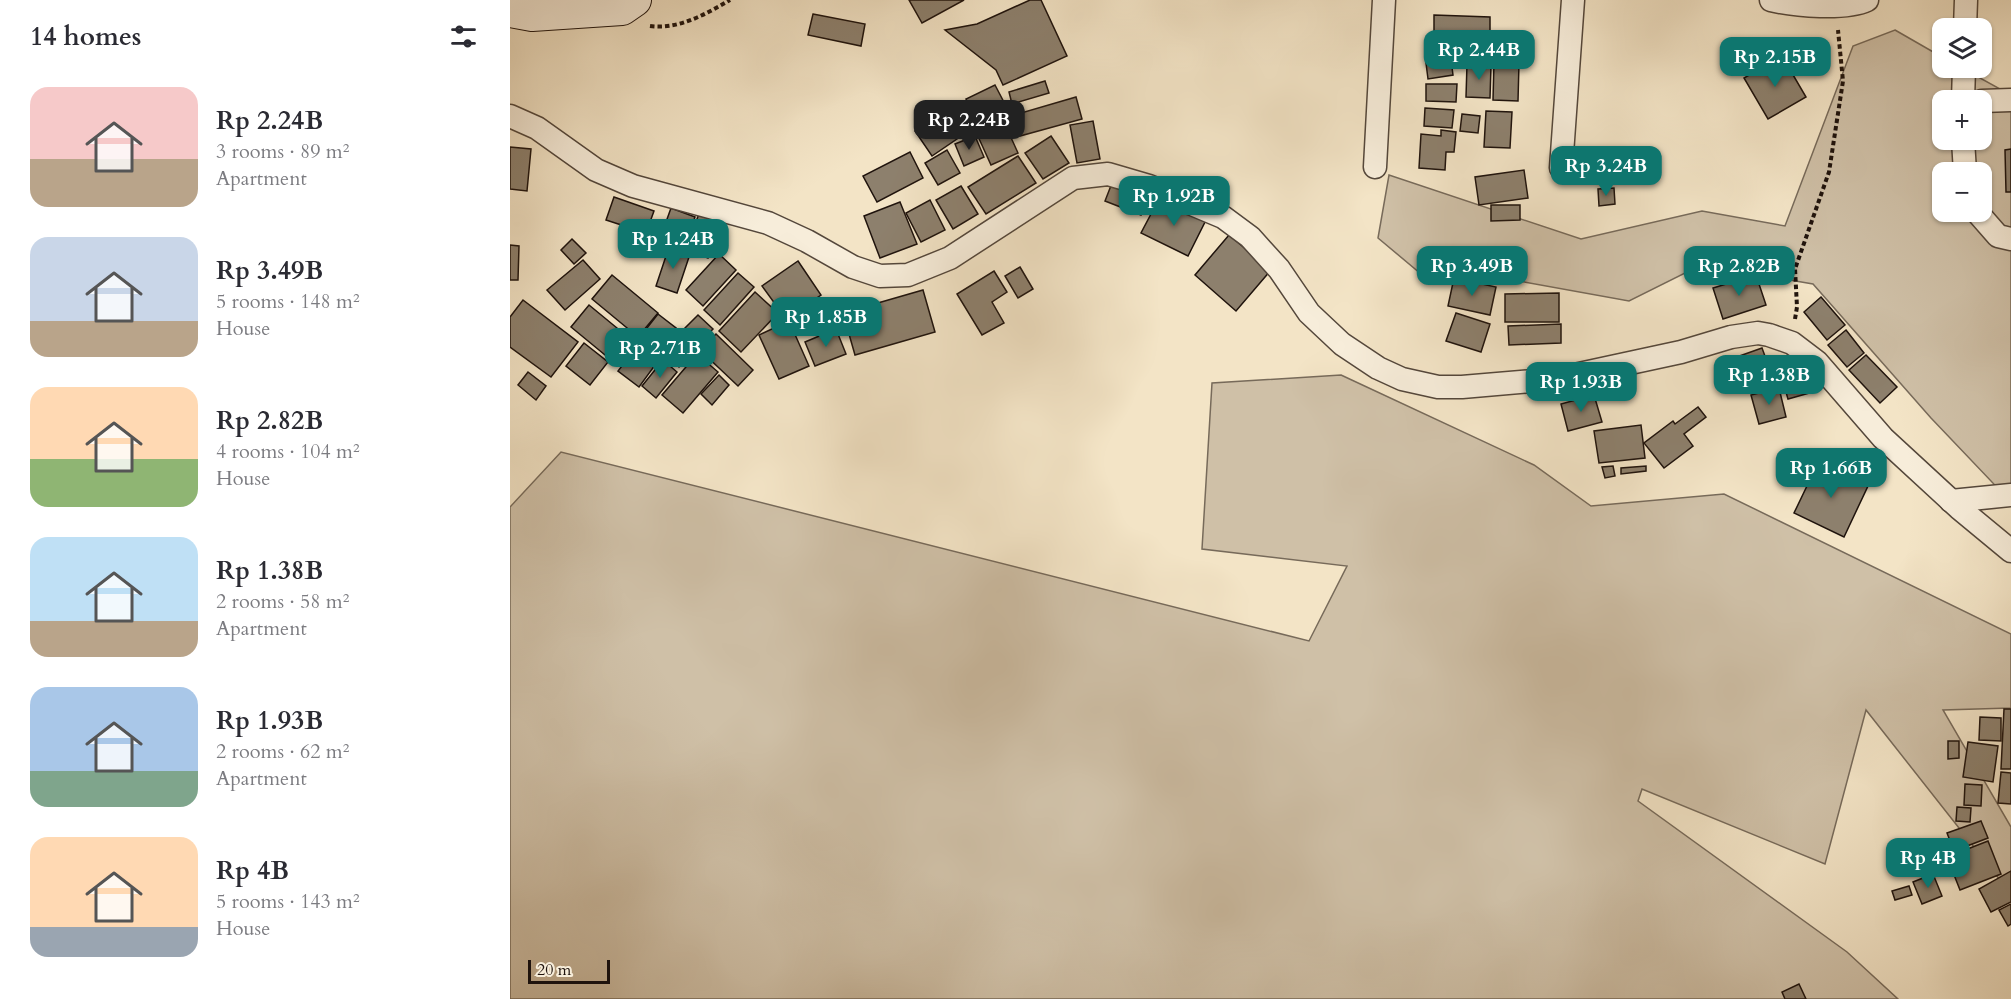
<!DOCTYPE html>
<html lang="en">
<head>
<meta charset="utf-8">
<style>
	:root { --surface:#fff; --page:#f7f7f7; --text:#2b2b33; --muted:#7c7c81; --accent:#0f766e }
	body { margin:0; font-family:Cardo,serif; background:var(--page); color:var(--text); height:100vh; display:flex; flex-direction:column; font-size:22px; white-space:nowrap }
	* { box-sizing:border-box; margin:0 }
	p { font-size:20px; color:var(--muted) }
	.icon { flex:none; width:33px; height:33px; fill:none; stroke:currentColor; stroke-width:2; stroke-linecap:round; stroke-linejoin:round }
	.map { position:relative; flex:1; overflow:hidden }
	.drawer { display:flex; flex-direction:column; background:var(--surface); width:510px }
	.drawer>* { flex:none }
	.fabs { position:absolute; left:1422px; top:18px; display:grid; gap:12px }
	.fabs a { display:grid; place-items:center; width:60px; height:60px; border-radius:12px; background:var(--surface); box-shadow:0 2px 4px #0004; font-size:30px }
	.scale { position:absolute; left:18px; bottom:15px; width:82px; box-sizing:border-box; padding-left:6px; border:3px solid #1f130d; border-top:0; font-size:16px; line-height:21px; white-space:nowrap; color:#1f130d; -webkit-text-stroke:4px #f7edda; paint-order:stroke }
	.price { position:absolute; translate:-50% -51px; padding:0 14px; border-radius:12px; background:var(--accent); color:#fff; font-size:20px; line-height:39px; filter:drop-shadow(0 2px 3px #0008) }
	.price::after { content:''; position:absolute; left:50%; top:36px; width:18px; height:14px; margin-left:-9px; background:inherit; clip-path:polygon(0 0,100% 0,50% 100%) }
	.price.on { background:#222; color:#fff }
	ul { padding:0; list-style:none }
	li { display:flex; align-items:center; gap:18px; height:150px; padding:0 30px }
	li span { display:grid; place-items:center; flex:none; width:168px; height:120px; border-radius:18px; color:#555 }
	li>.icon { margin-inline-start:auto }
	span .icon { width:72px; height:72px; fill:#fffc; stroke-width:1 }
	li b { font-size:26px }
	h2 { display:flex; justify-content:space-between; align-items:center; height:72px; padding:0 30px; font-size:26px }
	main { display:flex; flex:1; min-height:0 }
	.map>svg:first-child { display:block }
</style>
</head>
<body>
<main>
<section class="drawer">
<h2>14 homes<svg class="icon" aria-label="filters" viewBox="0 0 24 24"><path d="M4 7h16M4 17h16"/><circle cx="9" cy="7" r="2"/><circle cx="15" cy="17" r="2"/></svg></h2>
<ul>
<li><span style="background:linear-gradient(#f6c9c9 60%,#b9a48a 0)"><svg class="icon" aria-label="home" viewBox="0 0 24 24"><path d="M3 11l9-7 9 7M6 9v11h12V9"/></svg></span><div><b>Rp 2.24B</b><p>3 rooms · 89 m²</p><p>Apartment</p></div></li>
<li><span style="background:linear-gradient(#c9d6e8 70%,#b9a48a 0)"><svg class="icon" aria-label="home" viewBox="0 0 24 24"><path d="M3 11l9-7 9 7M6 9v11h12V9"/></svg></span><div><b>Rp 3.49B</b><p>5 rooms · 148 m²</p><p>House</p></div></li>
<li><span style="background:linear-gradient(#ffd9b3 60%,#8fb573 0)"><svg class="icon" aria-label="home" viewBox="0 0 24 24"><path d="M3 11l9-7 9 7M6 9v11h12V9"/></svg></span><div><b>Rp 2.82B</b><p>4 rooms · 104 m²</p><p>House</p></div></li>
<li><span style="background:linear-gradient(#bfe0f5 70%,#b9a48a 0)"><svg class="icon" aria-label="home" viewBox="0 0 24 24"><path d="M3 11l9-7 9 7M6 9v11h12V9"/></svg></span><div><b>Rp 1.38B</b><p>2 rooms · 58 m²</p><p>Apartment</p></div></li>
<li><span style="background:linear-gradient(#a9c7e8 70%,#7fa58c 0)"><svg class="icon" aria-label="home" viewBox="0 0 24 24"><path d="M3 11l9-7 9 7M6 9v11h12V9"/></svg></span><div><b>Rp 1.93B</b><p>2 rooms · 62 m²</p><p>Apartment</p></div></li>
<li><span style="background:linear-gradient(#ffd9b3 75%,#9aa5b1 0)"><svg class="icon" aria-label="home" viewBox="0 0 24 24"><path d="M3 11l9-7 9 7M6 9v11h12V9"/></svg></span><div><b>Rp 4B</b><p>5 rooms · 143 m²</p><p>House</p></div></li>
</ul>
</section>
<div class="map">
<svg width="1501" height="999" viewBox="0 0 1501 999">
	<rect width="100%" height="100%" fill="#f3e4c6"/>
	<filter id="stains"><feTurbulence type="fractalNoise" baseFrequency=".00333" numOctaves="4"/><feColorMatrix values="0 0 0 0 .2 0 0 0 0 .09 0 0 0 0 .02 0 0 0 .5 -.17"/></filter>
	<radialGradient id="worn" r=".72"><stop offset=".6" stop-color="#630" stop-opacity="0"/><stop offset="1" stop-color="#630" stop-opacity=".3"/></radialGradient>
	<g fill="#cfc0a7" stroke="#776a5a" stroke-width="1.5" fill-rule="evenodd">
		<path d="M1385,30L1432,57V68H1452L1501,95V502L1421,418L1303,284L1191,265L1119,301L937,268L923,284L868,238L879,175L1071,239L1192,211L1275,226L1343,46ZM1432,100H1472V140H1432ZM1432,172H1472V212H1432Z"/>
		<path d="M831,375L1024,465L1081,506L1214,494L1501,634V708L1433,710L1501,827V894L1356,710L1315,864L1132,789L1128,801L1337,952L1388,999H0V507L51,452L799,641L837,566L692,549L702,383Z"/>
	</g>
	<g fill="#8d806d" stroke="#1f130d" stroke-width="1.5">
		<path d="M399,0H454L412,23Z"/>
		<path d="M520,0H531L557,56L493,85L486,70L435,30L467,24Z"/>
		<path d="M303,14L355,24L351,46L298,35Z"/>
		<path d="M924,15L980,17V33L924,32Z"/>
		<path d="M940,52L943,75L918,79L915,55Z"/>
		<path d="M1272,56L1296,97L1258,119L1234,78Z"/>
		<path d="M984,62L1009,63L1008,101L983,100Z"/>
		<path d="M957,64L981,65L980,98L956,97Z"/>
		<path d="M535,81L539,93L502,104L499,92Z"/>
		<path d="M916,84H947L946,102L916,101Z"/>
		<path d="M485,85L498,110L469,124L456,99Z"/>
		<path d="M566,97L572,119L510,136L504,115Z"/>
		<path d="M446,103L463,128L422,156L405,131Z"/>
		<path d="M915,108L944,110L942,128L914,126Z"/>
		<path d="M976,111L1002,112L1000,148L974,147Z"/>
		<path d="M952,114L970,116L968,133L950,131Z"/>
		<path d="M493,120L508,153L481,165L466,132Z"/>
		<path d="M583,121L590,159L567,163L560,125Z"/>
		<path d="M931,130L946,132L944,152H936L935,170L909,168L911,134L931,136Z"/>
		<path d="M465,136L474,157L454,166L445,144Z"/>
		<path d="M541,136L559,163L533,179L515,153Z"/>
		<path d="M0,147L21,149L17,191L0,189Z"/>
		<path d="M1501,149V192H1496L1495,150Z"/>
		<path d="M437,150L450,173L428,185L415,163Z"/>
		<path d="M400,152L413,178L367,202L353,176Z"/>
		<path d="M508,156L526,183L476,214L458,187Z"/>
		<path d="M1014,170L1018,198L969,205L965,177Z"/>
		<path d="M602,183L638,197L631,215L595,201Z"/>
		<path d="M451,186L468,214L443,229L426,200Z"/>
		<path d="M1104,188L1105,204L1089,206L1088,189Z"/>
		<path d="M104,197L144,211L136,233L96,220Z"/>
		<path d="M650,197L696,220L678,256L631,233Z"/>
		<path d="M420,200L435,230L411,242L396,213Z"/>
		<path d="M390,202L407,244L370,258L354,216Z"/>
		<path d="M981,205H1010V220L981,221Z"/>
		<path d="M161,208L185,217L175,245L151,236Z"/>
		<path d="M189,214L212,224L198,258L175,249Z"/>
		<path d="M124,232L154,242L149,256L119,247Z"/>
		<path d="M719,235L761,270L726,311L685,275Z"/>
		<path d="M62,239L76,253L64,264L51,250Z"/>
		<path d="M0,245L9,246L8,280H0Z"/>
		<path d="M159,247L180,254L167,293L146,286Z"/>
		<path d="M209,254L226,270L193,306L176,290Z"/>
		<path d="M73,260L90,279L55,310L37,290Z"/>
		<path d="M288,261L311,295L276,319L252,286Z"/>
		<path d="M510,267L523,289L508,298L495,276Z"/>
		<path d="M484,271L497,292L482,302L494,323L472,335L447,294Z"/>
		<path d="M228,273L244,287L210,325L194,310Z"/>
		<path d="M102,275L148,313L128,337L82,299Z"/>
		<path d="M1246,275L1256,305L1213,319L1203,288Z"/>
		<path d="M944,278L986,287L980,315L938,306Z"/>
		<path d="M413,290L425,332L345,355L333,313Z"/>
		<path d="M245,292L268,313L231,352L209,331Z"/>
		<path d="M1049,293V322H995V294Z"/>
		<path d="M1311,297L1335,325L1317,340L1294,312Z"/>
		<path d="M13,300L68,342L41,377L0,347V317Z"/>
		<path d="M79,305L124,342L106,364L61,327Z"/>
		<path d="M946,313L980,324L971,352L936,341Z"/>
		<path d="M148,314L166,328L151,348L133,333Z"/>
		<path d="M188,315L203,329L190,342L175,328Z"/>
		<path d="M279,321L299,366L269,379L249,335Z"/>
		<path d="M1051,324V343L999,345L998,326Z"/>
		<path d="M326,329L336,354L305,366L295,342Z"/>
		<path d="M1336,330L1354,353L1337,367L1318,345Z"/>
		<path d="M170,333L186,348L169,367L153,352Z"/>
		<path d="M206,334L243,370L228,386L190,350Z"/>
		<path d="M131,341L151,357L129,387L108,371Z"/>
		<path d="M74,343L98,362L80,385L56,366Z"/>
		<path d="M1252,348L1263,378L1231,389L1221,359Z"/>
		<path d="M187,354L208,372L173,413L152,395Z"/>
		<path d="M1292,354L1303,392L1278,399L1267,361Z"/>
		<path d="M1356,355L1387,387L1370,403L1339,370Z"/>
		<path d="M153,360L167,372L146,398L132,386Z"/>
		<path d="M18,372L36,386L26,400L8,385Z"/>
		<path d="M209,375L219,385L202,405L191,394Z"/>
		<path d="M1269,388L1276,417L1249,424L1241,395Z"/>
		<path d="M1084,395L1092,422L1058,431L1051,404Z"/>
		<path d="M1188,407L1196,417L1174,434L1183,446L1154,468L1134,443L1163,421L1165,424Z"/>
		<path d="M1131,425L1135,458L1089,463L1084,431Z"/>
		<path d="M1309,461L1358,486L1334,537L1284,513Z"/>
		<path d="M1103,466L1105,476L1095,478L1092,467Z"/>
		<path d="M1136,466V471L1111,474V468Z"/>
		<path d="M1494,709H1501V769H1491Z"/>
		<path d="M1470,717L1491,718V741L1469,740Z"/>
		<path d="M1438,741H1449V758L1438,759Z"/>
		<path d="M1458,742L1488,746L1483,782L1453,777Z"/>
		<path d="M1491,772L1501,773V804L1488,803Z"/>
		<path d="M1455,784L1472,785L1471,806L1454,805Z"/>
		<path d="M1447,807L1461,808L1460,822L1446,821Z"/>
		<path d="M1471,821L1478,838L1444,851L1437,833Z"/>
		<path d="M1478,841L1491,874L1450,890L1437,857Z"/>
		<path d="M1501,871V902L1481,912L1469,889Z"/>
		<path d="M1423,874L1432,896L1412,904L1403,882Z"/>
		<path d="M1399,886L1402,895L1385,900L1382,891Z"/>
		<path d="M1501,904V924L1498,926L1489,910Z"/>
		<path d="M1289,984L1296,999H1275L1272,992Z"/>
	</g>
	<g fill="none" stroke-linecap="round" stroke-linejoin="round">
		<defs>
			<g id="minor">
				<path d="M1261,0C1285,6 1336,10 1357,0"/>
				<path d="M1455,28L1456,0"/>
				<path d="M1453,100L1454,68"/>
				<path d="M1472,101L1501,100"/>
				<path d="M0,116L27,128L86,170L123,186L258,223L297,241L343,267L370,276L398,275L440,258L563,178L598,174L639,186L713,217L740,237L769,269L799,313L832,344L868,368L892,379L928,387H952L1046,379L1171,352L1221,337L1248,333L1259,335L1282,343L1307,362L1373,438L1449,508L1501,551"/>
				<path d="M1453,140L1455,172"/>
				<path d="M865,167L874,0"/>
				<path d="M1051,168L1063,0"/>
				<path d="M1467,212L1488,236L1501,239"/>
				<path d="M1441,501L1501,495"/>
			</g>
			<path id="secondary" d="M0,11L22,15L112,9L125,0"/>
		</defs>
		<use href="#minor" stroke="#54473b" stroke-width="25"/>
		<use href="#secondary" stroke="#1f130d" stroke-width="34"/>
		<g stroke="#1f130d" stroke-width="4" stroke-dasharray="4.5 3" stroke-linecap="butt">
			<path d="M140,26C168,30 196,14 220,0"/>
			<path d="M1285,319L1287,307L1285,269L1319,172L1333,81L1328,30"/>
		</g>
		<use href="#minor" stroke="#f7edda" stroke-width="22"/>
		<use href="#secondary" stroke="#f7edda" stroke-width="32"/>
	</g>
	<rect width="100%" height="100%" filter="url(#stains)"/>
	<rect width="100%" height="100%" fill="url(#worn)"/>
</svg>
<div class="fabs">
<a><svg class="icon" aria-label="layers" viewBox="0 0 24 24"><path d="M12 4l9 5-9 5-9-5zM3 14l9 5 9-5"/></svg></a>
<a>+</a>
<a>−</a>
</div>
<div class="scale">20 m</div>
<b class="price" style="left:969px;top:81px">Rp 2.44B</b>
<b class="price" style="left:1265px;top:88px">Rp 2.15B</b>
<b class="price on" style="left:459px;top:151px">Rp 2.24B</b>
<b class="price" style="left:1096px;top:197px">Rp 3.24B</b>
<b class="price" style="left:664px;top:227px">Rp 1.92B</b>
<b class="price" style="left:163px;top:270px">Rp 1.24B</b>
<b class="price" style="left:962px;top:297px">Rp 3.49B</b>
<b class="price" style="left:1229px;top:297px">Rp 2.82B</b>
<b class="price" style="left:316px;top:348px">Rp 1.85B</b>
<b class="price" style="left:150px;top:379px">Rp 2.71B</b>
<b class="price" style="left:1259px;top:406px">Rp 1.38B</b>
<b class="price" style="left:1071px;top:413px">Rp 1.93B</b>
<b class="price" style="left:1321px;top:499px">Rp 1.66B</b>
<b class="price" style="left:1418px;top:889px">Rp 4B</b>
</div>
</main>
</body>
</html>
